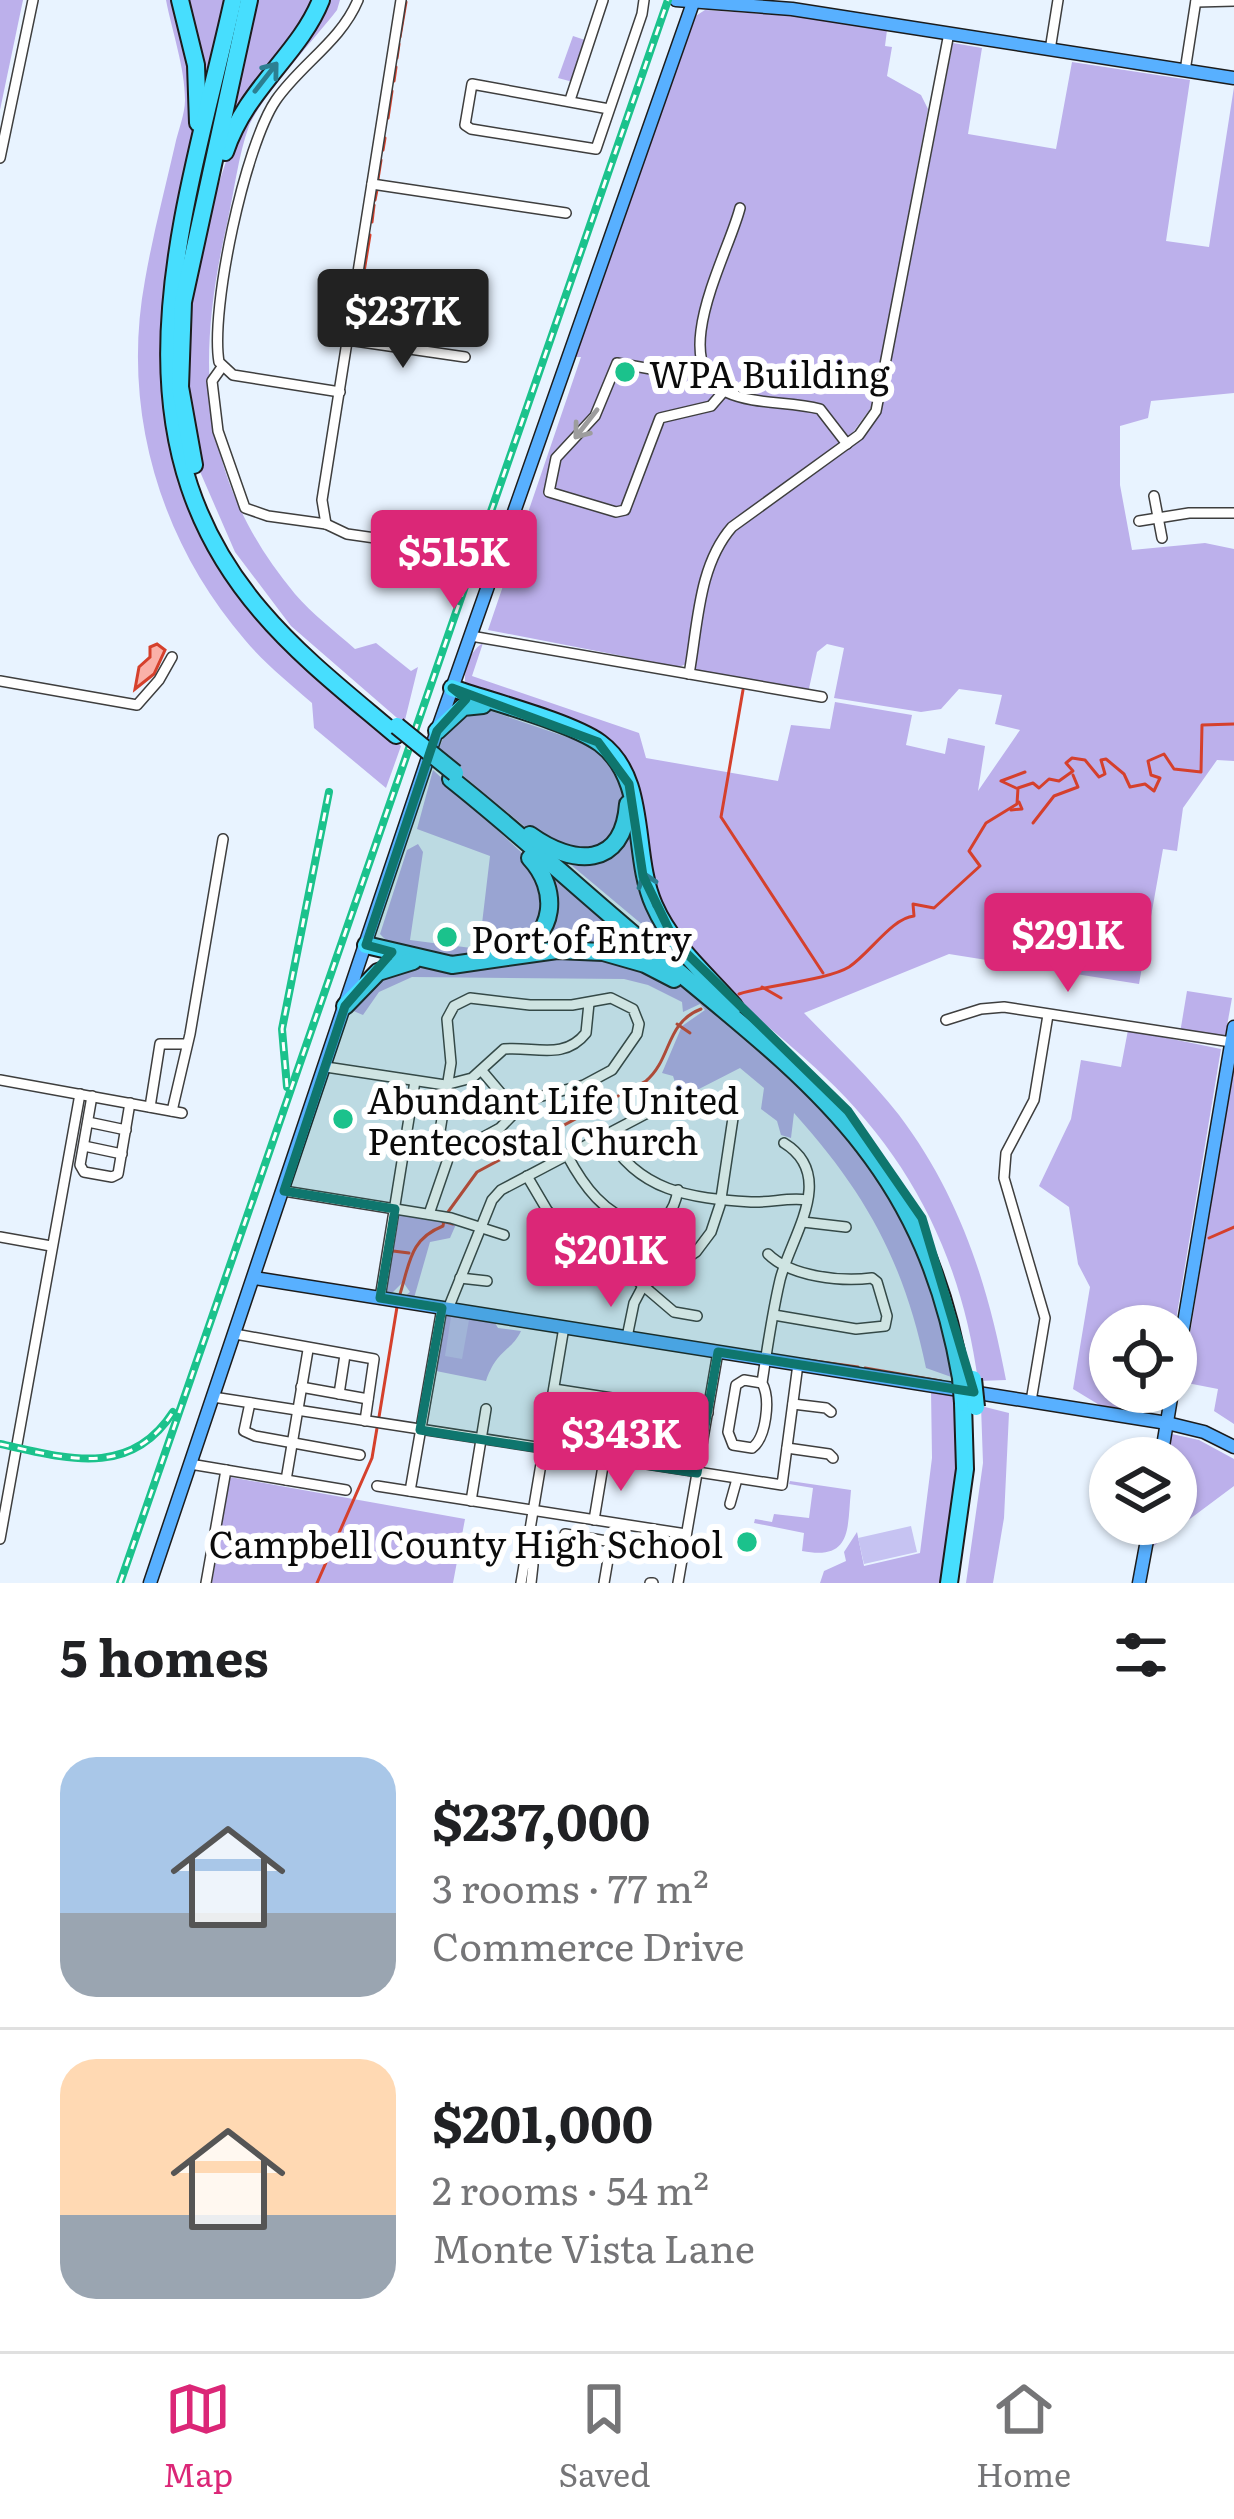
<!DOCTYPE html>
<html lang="en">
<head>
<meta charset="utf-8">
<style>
	:root { --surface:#fff; --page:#f2f2f2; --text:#202124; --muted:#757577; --line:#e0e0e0; --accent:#db2777 }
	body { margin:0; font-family:Literata,serif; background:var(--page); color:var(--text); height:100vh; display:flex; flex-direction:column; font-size:45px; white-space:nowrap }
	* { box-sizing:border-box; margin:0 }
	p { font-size:39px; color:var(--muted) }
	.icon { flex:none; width:66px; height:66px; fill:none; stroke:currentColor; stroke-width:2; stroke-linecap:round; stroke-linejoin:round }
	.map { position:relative; height:1583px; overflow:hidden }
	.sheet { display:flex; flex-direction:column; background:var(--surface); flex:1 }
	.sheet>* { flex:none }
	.fabs { position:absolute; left:1089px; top:1305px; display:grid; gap:24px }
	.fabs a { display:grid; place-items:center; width:108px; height:108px; border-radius:50%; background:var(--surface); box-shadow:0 3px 9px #0004; font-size:60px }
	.price { position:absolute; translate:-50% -102px; padding:0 27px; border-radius:12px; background:var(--accent); color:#fff; font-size:39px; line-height:78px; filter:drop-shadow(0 3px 6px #0008) }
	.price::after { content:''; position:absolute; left:50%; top:72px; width:36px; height:27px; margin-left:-18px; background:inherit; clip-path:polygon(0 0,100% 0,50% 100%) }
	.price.current { background:#222; color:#fff }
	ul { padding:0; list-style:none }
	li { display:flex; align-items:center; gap:36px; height:300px; padding:0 60px }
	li+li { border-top:3px solid var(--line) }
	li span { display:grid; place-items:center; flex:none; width:336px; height:240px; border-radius:36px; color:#555 }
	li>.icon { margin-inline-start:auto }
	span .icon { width:144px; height:144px; fill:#fffc; stroke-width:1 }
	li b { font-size:51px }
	h2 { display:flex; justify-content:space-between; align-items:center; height:144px; padding:0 60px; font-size:51px }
	.dock { display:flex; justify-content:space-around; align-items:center; height:168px; border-top:3px solid var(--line); background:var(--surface); font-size:33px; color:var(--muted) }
	.dock a { display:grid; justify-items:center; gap:6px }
	.dock .current { color:var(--accent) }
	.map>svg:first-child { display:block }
</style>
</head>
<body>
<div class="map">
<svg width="1234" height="1583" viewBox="0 0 1234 1583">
	<rect width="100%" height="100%" fill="#e8f3ff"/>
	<g fill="#bcb0eb">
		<path d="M0,0H23L0,110Z"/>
		<path d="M166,0H178L197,129L167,281L161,338L162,385L175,458L188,497L286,647L401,746L386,788L314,728L312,703C289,683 264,663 245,640C159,540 121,409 145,280C153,234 165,189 175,145C178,131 185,114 185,100C185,68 172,31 166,0Z"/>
		<path d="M184,0H231L204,120Z"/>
		<path d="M254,0H318L227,139Z"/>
		<path d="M325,0H340L337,10C317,36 259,100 249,126C238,156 234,193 227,224C195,363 199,479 295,594C312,614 335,631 355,649L376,643L411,671L418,667L404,724L291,626L235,552L198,467L184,350L199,244L233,140Z"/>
		<path d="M705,10L795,16L887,30L885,46L892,47L887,76L921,95L928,109L873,405L851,435L727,525C695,564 694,616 686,664L679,667L488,630L581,357H573L694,17Z"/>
		<path d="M573,36L588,41L573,82L558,78Z"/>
		<path d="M953,43L982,48L968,134L1056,149L1072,62L1190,80L1166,241L1209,247L1234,87V393L1151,401L1148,418L1120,426V485L1132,550L1205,543L1234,549V761L1217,760L1183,808L1177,851L1163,849L1139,984L949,954L804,1013C836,1046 870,1078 899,1115C959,1194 988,1284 1006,1380L978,1381C962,1261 913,1160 824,1076C757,1012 702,984 655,897C639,869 628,790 620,754L466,687C462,673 470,650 483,643L472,676L639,733L646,758L778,781L791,725L830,729L835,702L912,715L906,745L945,754L948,738L985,746L978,791L1020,730L995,724L1002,695L959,689L941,709L921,712L834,698L844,648L827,644L817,652L808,693L692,671L710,570L734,529L847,448L878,414L884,398Z"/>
		<path d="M485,709L593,746L617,772L625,794L624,818L599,851L542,841L437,754L451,717Z"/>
		<path d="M433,770L537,867L548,914L519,947C480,953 409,968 380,934L407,850L418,844L423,852L410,940L479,949L490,856L417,829Z"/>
		<path d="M629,823L636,854L687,962L558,854L587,859Z"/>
		<path d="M544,865L673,972L645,961L520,952L544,933Z"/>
		<path d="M591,952L677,982L800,1082L868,1155L932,1276L957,1379L926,1368C904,1262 866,1193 794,1113L791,1138L781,1135L777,1121L761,1109L764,1088L740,1068L699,1089L678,1091L673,1076L662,1073L682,1026L705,1010L700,1004L683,1012L682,1002L648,985L624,979L412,977L379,992L363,1015L351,1010L393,967Z"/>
		<path d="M1187,991L1232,998L1225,1037L1180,1033Z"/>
		<path d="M1128,1030L1221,1049L1175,1326H1110V1392H1164L1161,1407L1144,1405L1142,1414L1101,1406L1073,1389L1090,1287L1078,1264L1069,1207L1039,1186L1071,1119L1081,1060L1121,1067Z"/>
		<path d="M1234,1065V1424L1214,1411L1218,1389L1182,1382Z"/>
		<path d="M400,1213L457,1222L450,1238L430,1242L414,1298L405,1296L410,1292L403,1282L392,1293L385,1292Z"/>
		<path d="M447,1313L494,1321L498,1328L521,1331C511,1352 497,1349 486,1381L436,1371Z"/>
		<path d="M931,1390L960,1393L962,1431L945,1583H820L824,1571L846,1561L844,1552L857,1532L864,1566L920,1553L932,1458Z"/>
		<path d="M981,1406L1009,1413L1004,1518L993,1583H966L983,1463Z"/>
		<path d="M1172,1434L1199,1440L1234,1459V1486L1151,1548L1156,1524H1176V1458H1167Z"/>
		<path d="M230,1477L465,1519L453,1583H212Z"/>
		<path d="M790,1481L851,1490C847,1528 853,1561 802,1551L804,1533L754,1523L755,1519L772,1522L774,1514L809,1518L813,1488L789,1484Z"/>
	</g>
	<g fill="#c6c3f2">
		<path d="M451,1317L469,1320L462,1359L445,1356Z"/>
		<path d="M911,1526L917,1552L864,1564L858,1538Z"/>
	</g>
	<path fill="#fab1a9" stroke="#d5402c" stroke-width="3" d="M157,644L165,650L154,674L135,689L139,667L150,657V647Z"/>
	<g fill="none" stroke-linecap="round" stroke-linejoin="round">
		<g stroke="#d5402c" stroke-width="3">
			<path d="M400,37L406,2"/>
			<path d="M397,58L399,44"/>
			<path d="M394,81L396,67"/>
			<path d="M388,118L392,91"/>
			<path d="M383,150L385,138"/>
			<path d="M378,179L381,160"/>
			<path d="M375,200L377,190"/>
			<path d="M372,222L374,205"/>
			<path d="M363,278L370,235"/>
			<path d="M355,335L361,288"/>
			<path d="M743,690L721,817L823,973"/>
			<path d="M1016,788L1001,781L1025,772"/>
			<path d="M1011,810L1022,809L1019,802"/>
			<path d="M1033,823L1054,796L1078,787L1073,775"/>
			<path d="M762,987L781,998"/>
			<path d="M739,994C767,985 828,980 849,967C870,953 892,918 914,916L913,904L934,908L980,866L969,851L986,823L1017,804L1018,788L1033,783L1039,788L1049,779L1059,781L1073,771L1066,763L1072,758L1085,760L1099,777L1105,774L1101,760L1106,759L1124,774L1130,787L1145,784L1154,791L1160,778L1151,775L1148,761L1164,754L1174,769L1201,772L1202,725L1234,724"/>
			<path d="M677,1024L690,1033"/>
			<path d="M448,1212L477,1172L646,1081C672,1059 665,1023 701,1009"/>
			<path d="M439,1220L453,1224"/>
			<path d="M1209,1238L1234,1227"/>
			<path d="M393,1251L409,1253"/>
			<path d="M400,1294C410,1262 410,1239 443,1226L444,1220"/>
			<path d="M807,1360L858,1367"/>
			<path d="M865,1368L941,1381"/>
			<path d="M379,1417L397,1307"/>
			<path d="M317,1583L372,1458L377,1428"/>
		</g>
		<defs>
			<g id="minor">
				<path d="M1196,2L1234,1"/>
				<path d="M1050,50L1058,0"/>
				<path d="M1185,71L1196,0"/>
				<path d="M570,100L603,0"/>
				<path d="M609,109L472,84L465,125L471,129L596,149L642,14L644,0"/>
				<path d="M0,158L33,0"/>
				<path d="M372,184L566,213"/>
				<path d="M740,208C729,253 665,363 726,392C754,405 790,401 820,409L847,444"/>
				<path d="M348,340L465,357"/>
				<path d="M703,363L688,368L661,364L651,369L617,363L595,416L556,458L549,492L616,512L625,510L660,418L711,406L724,391"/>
				<path d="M222,367L212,381L218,431L245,508L268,516L326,524L347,534L417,544L447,545"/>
				<path d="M340,392L233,375L219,362C210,309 245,145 276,100C301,64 341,41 358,0"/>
				<path d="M1154,496L1162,538"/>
				<path d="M1139,521L1189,513H1234"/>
				<path d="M326,524L322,500L401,0"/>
				<path d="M471,636L822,697"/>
				<path d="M689,674C698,625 698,566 732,527L859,435L876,411L949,33"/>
				<path d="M0,681L137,705L159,680L172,657"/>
				<path d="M946,1020L981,1009L1004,1007L1231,1042"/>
				<path d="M326,1067L445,1085L472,1078L504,1049C534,1046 564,1061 586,1033L589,1003"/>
				<path d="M482,1071L516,1111"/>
				<path d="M0,1080L182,1113"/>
				<path d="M92,1096L80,1165L84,1172L112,1177L118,1174L130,1103"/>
				<path d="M150,1107L160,1044H185"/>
				<path d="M172,1111L190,1034L223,839"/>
				<path d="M88,1122L126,1130"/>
				<path d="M606,1134C638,1192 690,1198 751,1202C771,1203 788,1197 807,1200"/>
				<path d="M84,1146L122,1154"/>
				<path d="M567,1155C584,1187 604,1214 640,1225C664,1225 674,1213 678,1190"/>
				<path d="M527,1176L547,1210L577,1242L626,1271L674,1312L697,1316"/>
				<path d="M284,1191L451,1218L504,1235"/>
				<path d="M429,1214L449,1156L500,1128L527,1100L584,1085L612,1070L637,1034L639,1024L633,1009L611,998L572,1005H530L470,998L454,1006L447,1019L451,1063L440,1131L449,1156"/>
				<path d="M803,1222L846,1227"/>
				<path d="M0,1237L51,1246"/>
				<path d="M768,1254C791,1277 842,1282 872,1278L877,1282L887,1316L885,1326L856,1329L774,1315"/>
				<path d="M460,1278L487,1281"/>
				<path d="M380,1298L415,1081"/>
				<path d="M448,1309L492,1200L501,1190L674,1099L683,1095L705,1097L722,1105L733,1118L720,1205L711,1232L696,1252L643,1286L634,1303L627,1337"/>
				<path d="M235,1334L374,1359L365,1421"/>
				<path d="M762,1383L744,1380L736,1385L728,1432L733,1445L752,1448C766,1438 771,1399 762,1383C767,1349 772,1314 780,1280C790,1238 838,1176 784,1143"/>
				<path d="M301,1387L368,1399"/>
				<path d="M554,1389L708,1413"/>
				<path d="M339,1394L345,1355"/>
				<path d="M213,1397L782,1485L798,1364"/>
				<path d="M1031,1401L1045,1318L1004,1178L1006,1153L1034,1100L1048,1015"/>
				<path d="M250,1403L244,1431L255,1436L360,1455"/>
				<path d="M793,1404L826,1408L831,1412"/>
				<path d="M787,1448L829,1454L833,1458"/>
				<path d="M190,1464L346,1490"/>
				<path d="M286,1480L308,1350"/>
				<path d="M377,1486L686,1534"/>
				<path d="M410,1491L442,1308"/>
				<path d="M471,1501L486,1409"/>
				<path d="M730,1504L737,1479"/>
				<path d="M594,1520L604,1460"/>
				<path d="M565,1534L683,1554"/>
				<path d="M0,1539L80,1094"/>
				<path d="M525,1562L533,1565L531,1583"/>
				<path d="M206,1583L226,1470"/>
				<path d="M521,1583L564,1327"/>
				<path d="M604,1583L611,1542"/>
				<path d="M650,1583H653"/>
				<path d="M678,1583L718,1352"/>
			</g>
			<g id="major">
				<path d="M676,0L792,9L1234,78"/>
				<path d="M254,1278L1167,1423L1204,1432L1234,1447"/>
				<path d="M1176,1370L1234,1027"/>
				<path d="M1161,1458L1172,1392"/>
				<path d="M150,1583L437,731L694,0"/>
				<path d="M1139,1583L1150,1524"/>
			</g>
			<g id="highway">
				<path d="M180,0L196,65L198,123"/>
				<path d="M233,0C187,208 103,427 261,611C300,657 349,695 396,735"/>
				<path d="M225,152C246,88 299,55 321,0"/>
				<path d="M194,465L180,387L183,302L249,0"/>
				<path d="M452,688C489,701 571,722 600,743C649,779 631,854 654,905C672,946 705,973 734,1006"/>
				<path d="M437,731L463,707L483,705"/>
				<path d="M451,779C518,832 581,891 647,946C808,1080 923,1157 961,1378"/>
				<path d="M530,835C573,866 623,869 628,804"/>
				<path d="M366,945L452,965L557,950L603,952L645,964L674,979"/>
				<path d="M512,952C557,937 559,889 530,858"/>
				<path d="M345,1006L378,972L413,961"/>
				<path d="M949,1583L965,1469L963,1403"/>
			</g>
		</defs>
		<use href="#minor" stroke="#3e3e3e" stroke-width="12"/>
		<use href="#major" stroke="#1c1c1c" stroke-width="15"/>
		<use href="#highway" stroke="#1c1c1c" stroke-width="20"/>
		<use href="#minor" stroke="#fff" stroke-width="9"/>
		<use href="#major" stroke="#58b0ff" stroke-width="12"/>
		<use href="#highway" stroke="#47defe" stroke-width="16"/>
		<defs>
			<g id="rail">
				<path d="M287,1087L282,1029L329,792"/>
				<path d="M0,1444C65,1458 130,1479 173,1412"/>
				<path d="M120,1583L668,0"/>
			</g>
		</defs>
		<use href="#rail" stroke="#1bc28c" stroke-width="8"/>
		<use href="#rail" stroke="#fff" stroke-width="3" stroke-dasharray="9" stroke-linecap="butt"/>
		<defs>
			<g id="highway-bridge">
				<path d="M397,726L455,773"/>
				<path d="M961,1378L963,1403"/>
				<path d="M973,1379L976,1407"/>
			</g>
		</defs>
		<use href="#highway-bridge" stroke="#1c1c1c" stroke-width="20" stroke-linecap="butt"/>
		<use href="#highway-bridge" stroke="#47defe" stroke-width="16"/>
	</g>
	<defs><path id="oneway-shaft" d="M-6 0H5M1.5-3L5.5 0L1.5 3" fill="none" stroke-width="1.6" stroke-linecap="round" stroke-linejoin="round" transform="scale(3)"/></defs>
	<g stroke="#2c7f91">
		<use href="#oneway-shaft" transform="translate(266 77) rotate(-52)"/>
		<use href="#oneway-shaft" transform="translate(649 889) rotate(-109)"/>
	</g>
	<use stroke="#9d9d9d" href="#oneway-shaft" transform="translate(586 424) rotate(128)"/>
	<path fill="#0f766e" fill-opacity="0.2" stroke="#0f766e" stroke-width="9" stroke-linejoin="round" d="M452,688L598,742L629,784L643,876L675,942L848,1111L922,1218L974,1392L718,1352L697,1473L420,1430L442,1308L380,1298L395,1209L284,1191L345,1006L392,952L366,945L437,731L466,699Z"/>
	<g fill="#1bc28c" stroke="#fff" stroke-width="4.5">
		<circle cx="625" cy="372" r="12"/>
		<circle cx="447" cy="937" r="12"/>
		<circle cx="343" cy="1119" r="12"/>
		<circle cx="747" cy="1542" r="12"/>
	</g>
	<g text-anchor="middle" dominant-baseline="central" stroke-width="12" stroke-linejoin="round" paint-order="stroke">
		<g font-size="36" fill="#0b0b0b" stroke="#fff" text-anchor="start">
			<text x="649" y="372">WPA Building</text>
			<text x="471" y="937">Port of Entry</text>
			<text x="367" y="1098">Abundant Life United<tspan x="367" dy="41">Pentecostal Church</tspan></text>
			<text x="723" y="1542" text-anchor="end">Campbell County High School</text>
		</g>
	</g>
</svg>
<div class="fabs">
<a><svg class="icon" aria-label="locate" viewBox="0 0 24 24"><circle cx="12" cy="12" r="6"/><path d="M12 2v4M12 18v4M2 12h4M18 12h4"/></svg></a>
<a><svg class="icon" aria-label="layers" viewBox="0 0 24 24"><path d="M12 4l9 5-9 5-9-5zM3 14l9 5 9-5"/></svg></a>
</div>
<b class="price current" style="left:403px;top:371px">$237K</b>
<b class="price" style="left:454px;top:612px">$515K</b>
<b class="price" style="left:1068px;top:995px">$291K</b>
<b class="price" style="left:611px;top:1310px">$201K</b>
<b class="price" style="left:621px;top:1494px">$343K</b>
</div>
<section class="sheet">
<h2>5 homes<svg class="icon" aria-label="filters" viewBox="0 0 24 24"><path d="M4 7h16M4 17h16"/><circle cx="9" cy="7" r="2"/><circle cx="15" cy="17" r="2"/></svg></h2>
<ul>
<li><span style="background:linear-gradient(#a9c7e8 65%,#9aa5b1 0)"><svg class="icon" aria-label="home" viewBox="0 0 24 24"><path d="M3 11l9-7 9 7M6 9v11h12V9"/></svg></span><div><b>$237,000</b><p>3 rooms · 77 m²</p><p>Commerce Drive</p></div></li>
<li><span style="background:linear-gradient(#ffd9b3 65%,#9aa5b1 0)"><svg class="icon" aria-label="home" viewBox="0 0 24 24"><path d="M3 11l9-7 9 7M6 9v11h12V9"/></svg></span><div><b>$201,000</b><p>2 rooms · 54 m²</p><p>Monte Vista Lane</p></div></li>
</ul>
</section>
<nav class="dock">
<a class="current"><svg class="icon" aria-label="map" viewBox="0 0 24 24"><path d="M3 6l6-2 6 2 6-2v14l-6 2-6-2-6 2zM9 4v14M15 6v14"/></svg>Map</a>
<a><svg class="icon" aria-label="saved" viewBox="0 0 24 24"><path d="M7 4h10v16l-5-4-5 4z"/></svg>Saved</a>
<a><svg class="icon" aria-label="home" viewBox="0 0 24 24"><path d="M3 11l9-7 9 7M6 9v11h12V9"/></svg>Home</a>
</nav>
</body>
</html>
